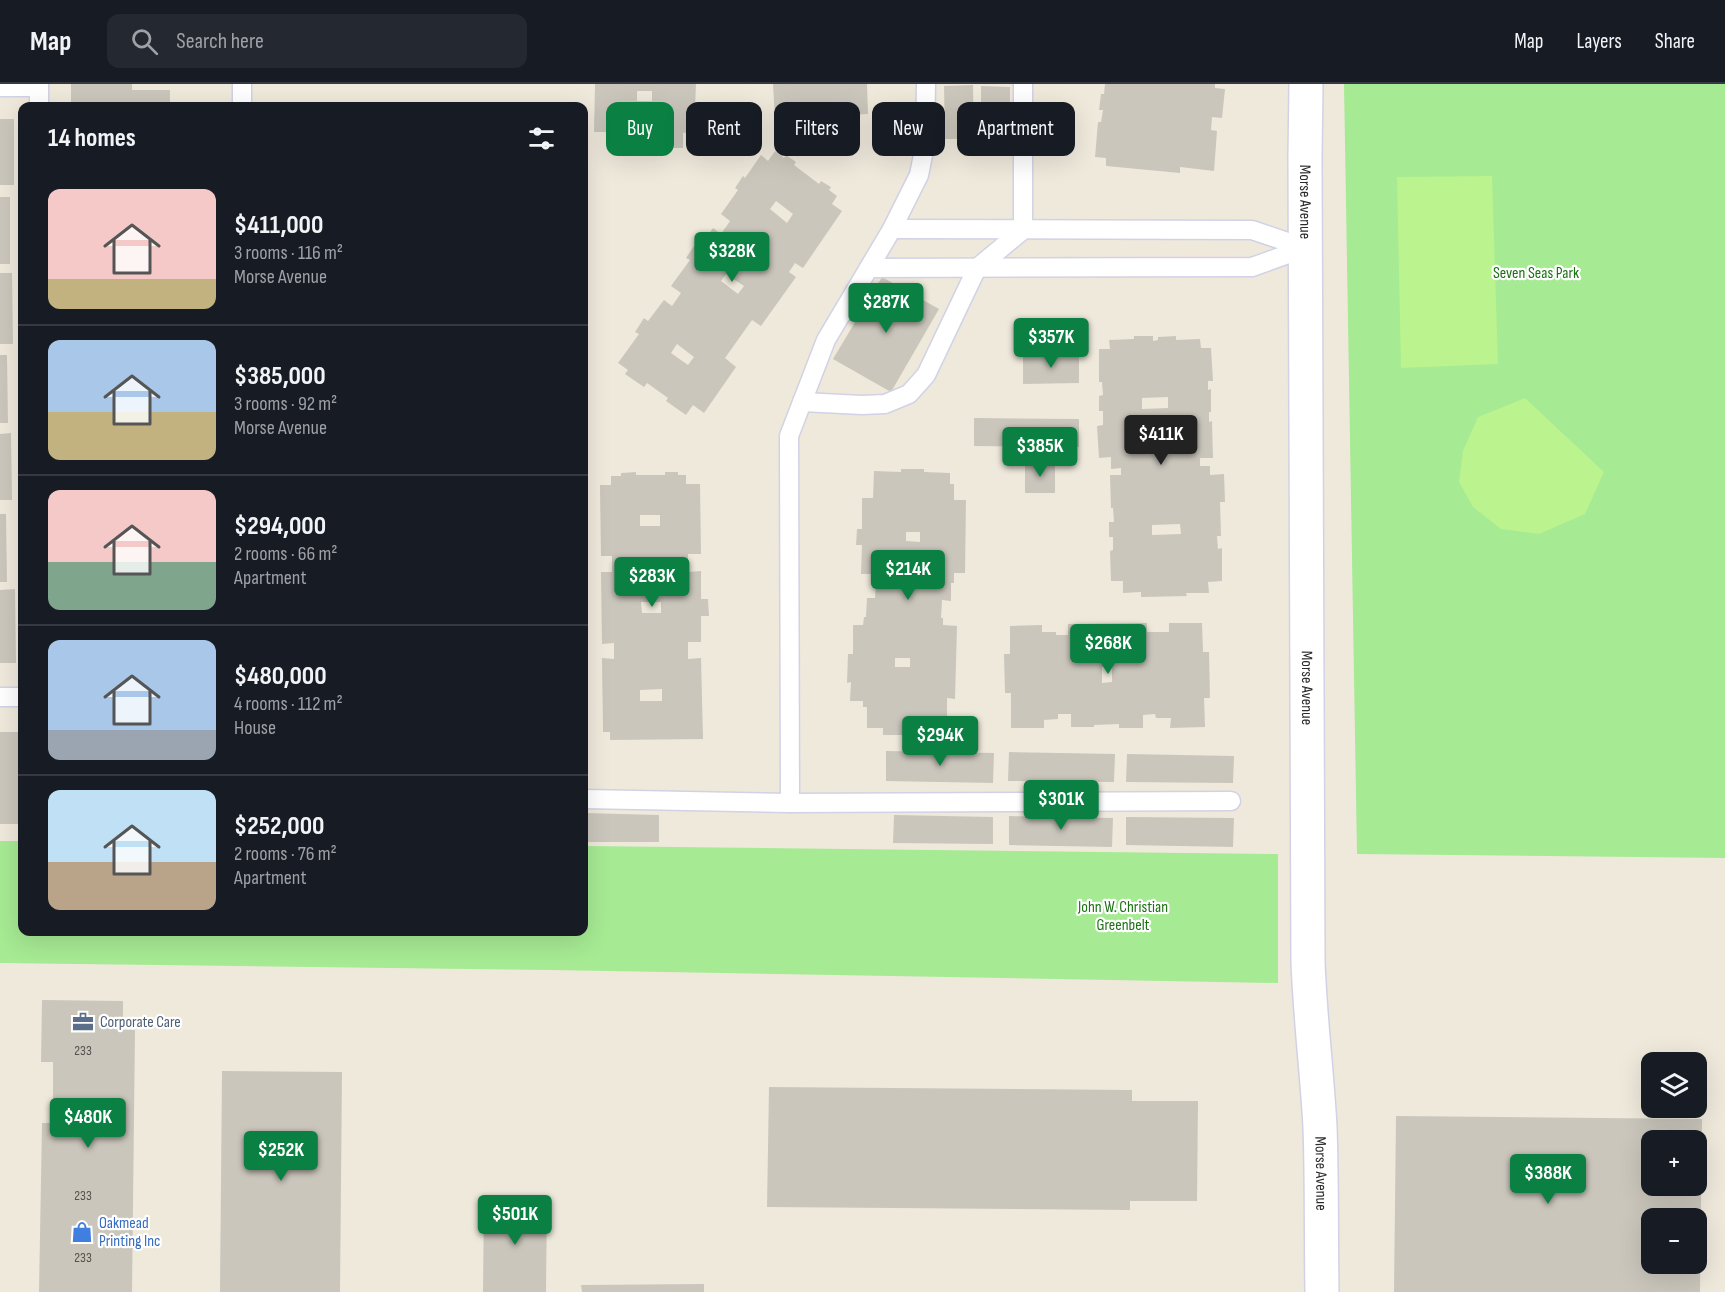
<!DOCTYPE html>
<html lang="en">
<head>
<meta charset="utf-8">
<style>
	:root { --surface:#171b24; --page:#242831; --text:#f1f3f6; --muted:#9ea1a6; --line:#363941; --accent:#0b8043 }
	body { margin:0; font-family:"Sofia Sans Condensed",sans-serif; background:var(--page); color:var(--text); height:100vh; display:flex; flex-direction:column; font-size:22px; white-space:nowrap }
	* { box-sizing:border-box; margin:0 }
	p { font-size:20px; color:var(--muted) }
	.icon { flex:none; width:33px; height:33px; fill:none; stroke:currentColor; stroke-width:2; stroke-linecap:round; stroke-linejoin:round }
	.map { position:relative; flex:1; overflow:hidden }
	.drawer { position:absolute; left:18px; top:18px; width:570px; height:834px; display:flex; flex-direction:column; background:var(--surface); border-radius:12px; box-shadow:0 6px 24px #0002 }
	.drawer>* { flex:none }
	.banner { position:absolute; left:606px; top:18px; width:570px; height:54px; display:flex; gap:12px }
	.controls { position:absolute; left:1641px; top:968px; display:grid; gap:12px }
	.controls a { display:grid; place-items:center; width:66px; height:66px; border-radius:12px; background:var(--surface); box-shadow:0 6px 24px #0002; font-size:30px }
	.price { position:absolute; translate:-50% -51px; padding:0 14px; border-radius:6px; background:var(--accent); color:#fff; font-size:20px; line-height:39px; filter:drop-shadow(0 2px 3px #0008) }
	.price::after { content:''; position:absolute; left:50%; top:36px; width:18px; height:14px; margin-left:-9px; background:inherit; clip-path:polygon(0 0,100% 0,50% 100%) }
	.price.current { background:#222; color:#fff }
	ul { padding:0; list-style:none }
	li { display:flex; align-items:center; gap:18px; height:150px; padding:0 30px }
	li+li { border-top:2px solid var(--line) }
	li span { display:grid; place-items:center; flex:none; width:168px; height:120px; border-radius:12px; color:#555 }
	li>.icon { margin-inline-start:auto }
	span .icon { width:72px; height:72px; fill:#fffc; stroke-width:1 }
	li b { font-size:26px }
	h2 { display:flex; justify-content:space-between; align-items:center; height:72px; padding:0 30px; font-size:26px }
	.pill { padding:0 21px; border-radius:12px; background:var(--surface); box-shadow:0 6px 24px #0002; font-size:21px; line-height:54px }
	.pill.current { background:var(--accent); color:#fff }
	header { display:flex; align-items:center; gap:36px; box-sizing:border-box; height:84px; padding:0 30px; background:var(--surface); border-bottom:2px solid var(--line) }
	header strong { font-size:28px }
	nav { display:flex; gap:33px; margin-inline-start:auto; font-size:21px }
	.search { width:420px; height:54px; background:var(--page); display:flex; align-items:center; gap:15px; box-sizing:border-box; padding:0 21px; border-radius:12px; color:var(--muted); font-size:22px }
	.map>svg:first-child { display:block }
</style>
</head>
<body>
<header>
<strong>Map</strong>
<div class="search"><svg class="icon" aria-label="search" viewBox="0 0 24 24"><circle cx="10" cy="10" r="6"/><path d="M15 15l6 6"/></svg>Search here</div>
<nav><a>Map</a><a>Layers</a><a>Share</a></nav>
</header>
<div class="map">
<svg width="1725" height="1208" viewBox="0 0 1725 1208">
	<rect width="100%" height="100%" fill="#efe9dc"/>
	<g fill="#a6ea93">
		<path d="M1344,0H1725V774L1357,770Z"/>
		<path d="M0,757H22V848H584V762L1278,770V899L551,886L0,879Z"/>
	</g>
	<g fill="#bbf38e">
		<path d="M1492,92L1498,280L1401,284L1397,93Z"/>
		<path d="M1525,314L1604,388L1585,430L1539,450L1501,445L1473,423L1459,398L1463,367L1478,333Z"/>
	</g>
	<g fill="#cac6bc" fill-rule="evenodd">
		<path d="M71,0H132V6H170V22H71Z"/>
		<path d="M595,0H696L694,48L683,49V64H663V67L648,66V63H641V66H621V62H607V48H594ZM637,7H652V17H637Z"/>
		<path d="M773,0H867L868,30L775,35Z"/>
		<path d="M1105,0H1215V4L1225,5L1222,34L1212,33L1211,46L1217,47L1214,87L1180,83V89L1106,82V74L1095,73L1098,38H1101L1103,26H1099L1101,10H1104Z"/>
		<path d="M973,1L974,55H945L944,2Z"/>
		<path d="M981,2L1010,3V55H981Z"/>
		<rect x="0" y="35" width="14" height="66"/>
		<path d="M775,67L784,74L786,71L796,78L794,81L819,100L821,97L831,103L829,106L837,112L832,120L842,127L803,184L795,179L789,188L796,193L761,242L752,236L725,274L736,283L704,329L693,321L686,331L666,317L668,314L647,299L644,303L625,290L628,286L618,279L639,250L635,248L644,234L648,237L664,216L672,222L681,209L671,202L690,176L686,174L694,162L698,165L713,144L721,150L730,137L721,130L738,106L735,104L743,92L745,94L761,71L768,77ZM776,117L793,130L787,139L770,125ZM726,190L744,202L738,210L721,197ZM677,260L694,273L688,281L671,269Z"/>
		<rect x="0" y="113" width="10" height="67"/>
		<path d="M0,189H12L13,260H0Z"/>
		<path d="M882,193L939,225L891,308L833,275Z"/>
		<path d="M1134,252H1153V257L1158,256V253L1176,252V256L1200,255L1201,264H1211L1213,297H1208V306L1211,305V328H1209V338L1212,337L1213,374H1200V382H1210V391L1224,390L1225,418H1220L1221,452H1217L1218,465L1222,464V497L1208,498L1209,509H1186L1187,512L1141,513V508L1123,509V497H1111L1110,467L1113,466V453H1109V438H1114L1113,424H1111L1110,391H1121V384L1111,385V373L1099,374L1097,342L1103,341V327H1099V312L1103,311L1102,298H1099V265H1110L1109,256L1134,255ZM1168,313V324L1142,325V314ZM1180,440L1181,450L1152,451V441Z"/>
		<path d="M1079,270V299L1023,300V271Z"/>
		<path d="M0,271H7L8,339H0Z"/>
		<path d="M974,334L1079,335V363L974,362Z"/>
		<path d="M11,349L12,416H0V350Z"/>
		<rect x="1025" y="379" width="30" height="30"/>
		<path d="M901,385H924V388L950,389V400H954V416H966L965,489H954V499H951V517L942,516L941,534H943V541L957,542L955,615L947,614V632H941V645H922V651H883V644H867V623H863V617H850L851,598L847,599L848,570H853V541H863L864,533H866L867,514H875L876,497H872V490H861L862,461H856L857,445H862V414H873L874,387L901,388ZM906,448H920V458L906,457ZM895,574H910V583H895Z"/>
		<path d="M636,388V391H665V388H678V391H686V400H700L701,470H688V488L701,487V515H708L709,532H701V558H688V575L701,574L703,655L610,656V648H603L602,574L614,575V559L602,560L601,488H612V472H601L600,401H611V392H621V389ZM640,431H660V442H640ZM641,518H661V529H642ZM662,605V617H640V606Z"/>
		<path d="M0,430H6L7,498H0Z"/>
		<path d="M15,505L16,579H0V506Z"/>
		<path d="M1147,539V548H1169V539H1202L1203,568H1209L1210,614H1204L1205,643L1170,644L1171,634H1156L1155,630L1143,631V644H1119V640L1094,641V643H1071V630H1058V635L1044,636V644H1011V609H1005L1004,570H1010V542L1042,541V548H1056V551H1068V540ZM1102,583H1112V598L1102,599Z"/>
		<path d="M0,648H19L20,740H0Z"/>
		<path d="M886,667L994,669L993,699L886,697Z"/>
		<path d="M1009,668L1115,670L1114,698L1008,697Z"/>
		<path d="M1127,670L1234,672L1233,699L1126,698Z"/>
		<path d="M584,729L659,731V758H584Z"/>
		<path d="M894,731L993,733V760L893,759Z"/>
		<path d="M1009,732L1113,734L1112,763L1009,761Z"/>
		<path d="M1126,733L1234,734L1233,763L1126,761Z"/>
		<path d="M42,916L123,917V946H135L132,1208H39L42,1039H53V978H41Z"/>
		<path d="M222,987L342,988L340,1208H220Z"/>
		<path d="M769,1003L1132,1006V1017H1198L1197,1117H1130V1126L767,1123Z"/>
		<path d="M1396,1032L1702,1035L1700,1208H1394ZM1652,1056H1696V1101H1652ZM1652,1134H1696V1179H1652Z"/>
		<path d="M484,1116H547L546,1208H483Z"/>
		<path d="M704,1200V1208H582L581,1201Z"/>
	</g>
	<g fill="none" stroke-linecap="round" stroke-linejoin="round">
		<defs>
			<g id="service">
				<path d="M242,0V22"/>
				<path d="M0,3H39"/>
				<path d="M39,22V0"/>
				<path d="M892,145L1252,146L1305,164"/>
				<path d="M869,184L1252,183L1305,164"/>
				<path d="M802,318L862,321L885,320L909,310L926,291L977,184L1023,146V0"/>
				<path d="M0,613H22"/>
				<path d="M584,715L790,719L1231,717"/>
				<path d="M790,719L789,352L826,256L892,145L919,91L925,61L926,0"/>
			</g>
			<g id="tertiary">
				<path id="s1" d="M1306,0L1305,73L1308,878C1310,933 1317,988 1320,1043C1322,1098 1321,1153 1322,1208"/>
			</g>
		</defs>
		<use href="#service" stroke="#d1d2e5" stroke-width="21"/>
		<use href="#tertiary" stroke="#d1d2e5" stroke-width="36"/>
		<use href="#service" stroke="#fff" stroke-width="18"/>
		<use href="#tertiary" stroke="#fff" stroke-width="33"/>
	</g>
	<defs>
		<symbol id="office-bare" viewBox="-9 -9 18 18"><path d="M-6-3h4V-5.5h4V-3h4V5H-6ZM-1-4.5V-3h2v-1.5ZM-6 0V1H6V0Z" fill="#5c6f8a" stroke="#fff" stroke-width="2.5" paint-order="stroke"/></symbol>
		<symbol id="shop-bare" viewBox="-9 -9 18 18"><path d="M-5-2.5h2.3a2.7 3.5 0 0 1 5.4 0H5L5.5 6h-11ZM-1.5-2.5h3a1.5 2.3 0 0 0-3 0Z" fill="#3f7fe0" stroke="#fff" stroke-width="2.5" paint-order="stroke"/></symbol>
	</defs>
	<g fill-rule="evenodd">
		<use href="#office-bare" x="68" y="923" width="30" height="30"/>
		<use href="#shop-bare" x="67" y="1133" width="30" height="30"/>
	</g>
	<g text-anchor="middle" dominant-baseline="central" stroke-width="4.5" stroke-linejoin="round" paint-order="stroke">
		<g font-size="14" fill="#53524f">
			<text x="83" y="966">233</text>
			<text x="83" y="1111">233</text>
			<text x="83" y="1173">233</text>
		</g>
		<g font-size="16" fill="#2b2b2b" stroke="#fff">
			<text stroke="none"><textPath href="#s1" startOffset="118">Morse Avenue</textPath></text>
			<text stroke="none"><textPath href="#s1" startOffset="604">Morse Avenue</textPath></text>
			<text stroke="none"><textPath href="#s1" startOffset="1090">Morse Avenue</textPath></text>
		</g>
		<g font-size="16" fill="#1b7113" stroke="#fff">
			<text x="1536" y="189">Seven Seas Park</text>
			<text x="1123" y="823">John W. Christian<tspan x="1123" dy="18">Greenbelt</tspan></text>
		</g>
		<g font-size="16" fill="#4e5e75" stroke="#fff" text-anchor="start">
			<text x="100" y="938">Corporate Care</text>
		</g>
		<g font-size="16" fill="#366cbe" stroke="#fff" text-anchor="start">
			<text x="99" y="1139">Oakmead<tspan x="99" dy="18">Printing Inc</tspan></text>
		</g>
	</g>
</svg>
<div class="controls">
<a><svg class="icon" aria-label="layers" viewBox="0 0 24 24"><path d="M12 4l9 5-9 5-9-5zM3 14l9 5 9-5"/></svg></a>
<a>+</a>
<a>−</a>
</div>
<b class="price" style="left:732px;top:199px">$328K</b>
<b class="price" style="left:886px;top:250px">$287K</b>
<b class="price" style="left:1051px;top:285px">$357K</b>
<b class="price current" style="left:1161px;top:382px">$411K</b>
<b class="price" style="left:1040px;top:394px">$385K</b>
<b class="price" style="left:908px;top:517px">$214K</b>
<b class="price" style="left:652px;top:524px">$283K</b>
<b class="price" style="left:1108px;top:591px">$268K</b>
<b class="price" style="left:940px;top:683px">$294K</b>
<b class="price" style="left:1061px;top:747px">$301K</b>
<b class="price" style="left:88px;top:1065px">$480K</b>
<b class="price" style="left:281px;top:1098px">$252K</b>
<b class="price" style="left:1548px;top:1121px">$388K</b>
<b class="price" style="left:515px;top:1162px">$501K</b>
<div class="banner">
<a class="pill current">Buy</a>
<a class="pill">Rent</a>
<a class="pill">Filters</a>
<a class="pill">New</a>
<a class="pill">Apartment</a>
</div>
<section class="drawer">
<h2>14 homes<svg class="icon" aria-label="filters" viewBox="0 0 24 24"><path d="M4 7h16M4 17h16"/><circle cx="9" cy="7" r="2"/><circle cx="15" cy="17" r="2"/></svg></h2>
<ul>
<li><span style="background:linear-gradient(#f6c9c9 75%,#c2b280 0)"><svg class="icon" aria-label="home" viewBox="0 0 24 24"><path d="M3 11l9-7 9 7M6 9v11h12V9"/></svg></span><div><b>$411,000</b><p>3 rooms · 116 m²</p><p>Morse Avenue</p></div></li>
<li><span style="background:linear-gradient(#a9c7e8 60%,#c2b280 0)"><svg class="icon" aria-label="home" viewBox="0 0 24 24"><path d="M3 11l9-7 9 7M6 9v11h12V9"/></svg></span><div><b>$385,000</b><p>3 rooms · 92 m²</p><p>Morse Avenue</p></div></li>
<li><span style="background:linear-gradient(#f6c9c9 60%,#7fa58c 0)"><svg class="icon" aria-label="home" viewBox="0 0 24 24"><path d="M3 11l9-7 9 7M6 9v11h12V9"/></svg></span><div><b>$294,000</b><p>2 rooms · 66 m²</p><p>Apartment</p></div></li>
<li><span style="background:linear-gradient(#a9c7e8 75%,#9aa5b1 0)"><svg class="icon" aria-label="home" viewBox="0 0 24 24"><path d="M3 11l9-7 9 7M6 9v11h12V9"/></svg></span><div><b>$480,000</b><p>4 rooms · 112 m²</p><p>House</p></div></li>
<li><span style="background:linear-gradient(#bfe0f5 60%,#b9a48a 0)"><svg class="icon" aria-label="home" viewBox="0 0 24 24"><path d="M3 11l9-7 9 7M6 9v11h12V9"/></svg></span><div><b>$252,000</b><p>2 rooms · 76 m²</p><p>Apartment</p></div></li>
</ul>
</section>
</div>
</body>
</html>
